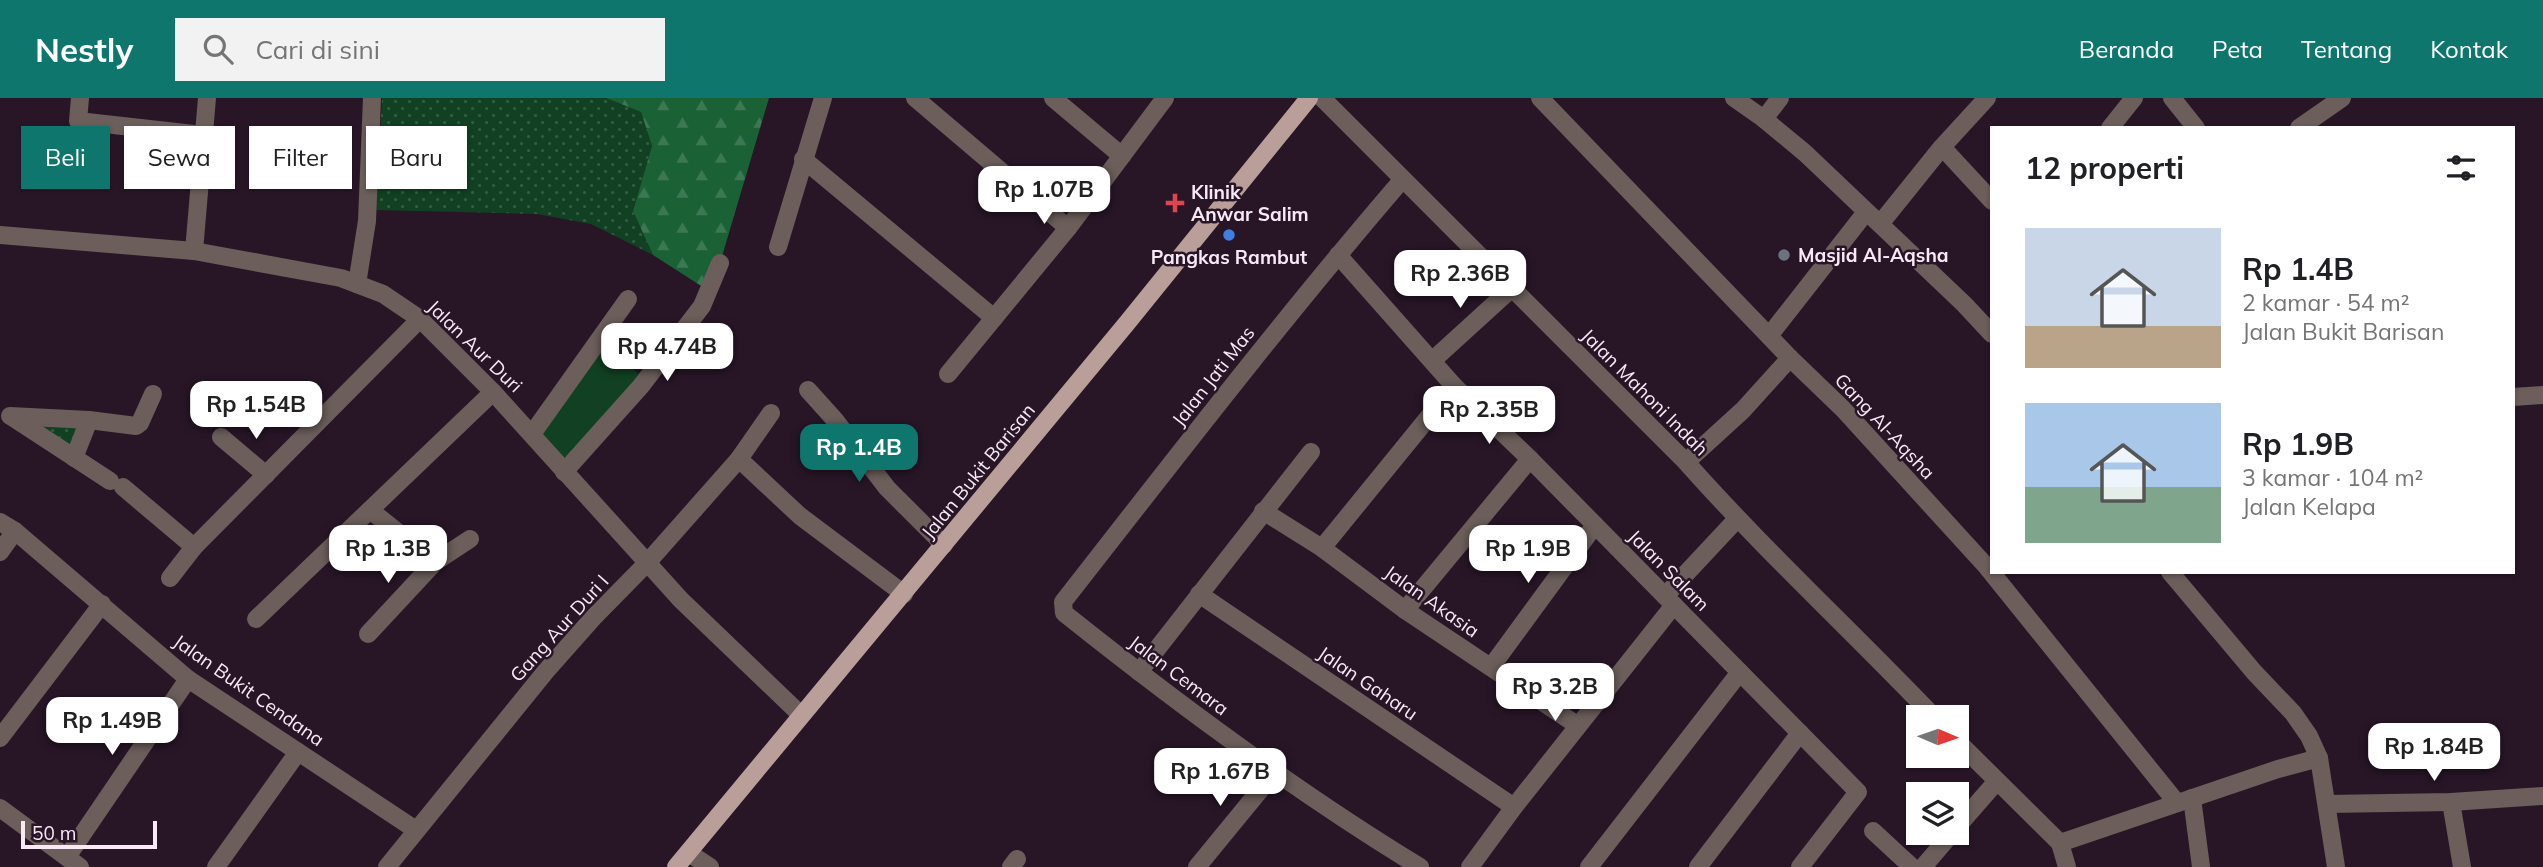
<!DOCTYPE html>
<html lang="id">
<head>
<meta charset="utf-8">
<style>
	:root { --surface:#fff; --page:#f2f2f2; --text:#202124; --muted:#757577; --accent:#0f766e }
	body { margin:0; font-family:Mulish,sans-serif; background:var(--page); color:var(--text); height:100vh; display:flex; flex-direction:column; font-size:26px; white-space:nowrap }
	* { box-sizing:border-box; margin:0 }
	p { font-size:23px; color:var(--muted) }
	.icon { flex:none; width:38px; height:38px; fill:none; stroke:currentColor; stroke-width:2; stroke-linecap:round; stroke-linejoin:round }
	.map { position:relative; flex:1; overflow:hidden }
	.sheet { position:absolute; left:1990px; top:28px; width:525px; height:448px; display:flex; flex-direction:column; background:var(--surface); border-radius:0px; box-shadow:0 2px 5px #0004 }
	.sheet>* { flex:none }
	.guide { position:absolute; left:21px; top:28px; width:665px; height:63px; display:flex; gap:14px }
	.needle { width:46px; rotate:92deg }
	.tools { position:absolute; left:1906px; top:607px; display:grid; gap:14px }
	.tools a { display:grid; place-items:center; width:63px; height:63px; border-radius:0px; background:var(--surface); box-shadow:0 2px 5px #0004; font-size:35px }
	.scale { position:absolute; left:21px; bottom:18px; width:136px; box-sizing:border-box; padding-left:7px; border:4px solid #f7eaf6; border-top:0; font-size:19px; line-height:24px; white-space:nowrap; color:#f7eaf6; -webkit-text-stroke:5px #281627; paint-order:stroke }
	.price { position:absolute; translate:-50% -60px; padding:0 16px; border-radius:14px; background:#fff; color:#222; font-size:23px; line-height:46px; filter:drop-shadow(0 2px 4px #0008) }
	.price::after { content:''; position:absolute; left:50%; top:42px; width:21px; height:16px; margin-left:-10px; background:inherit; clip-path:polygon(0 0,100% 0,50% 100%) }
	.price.on { background:var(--accent); color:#fff }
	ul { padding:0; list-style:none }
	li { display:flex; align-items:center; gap:21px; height:175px; padding:0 35px }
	li span { display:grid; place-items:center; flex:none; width:196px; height:140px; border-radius:0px; color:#555 }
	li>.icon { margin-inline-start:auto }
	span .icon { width:84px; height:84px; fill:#fffc; stroke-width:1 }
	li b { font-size:30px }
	h2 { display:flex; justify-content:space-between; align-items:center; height:84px; padding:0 35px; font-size:30px }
	.pill { padding:0 24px; border-radius:0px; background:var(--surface); box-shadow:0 2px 5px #0004; font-size:24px; line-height:63px }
	.pill.on { background:var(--accent); color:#fff }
	header { display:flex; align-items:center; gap:42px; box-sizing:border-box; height:98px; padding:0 35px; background:var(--accent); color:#fff }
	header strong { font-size:33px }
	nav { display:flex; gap:38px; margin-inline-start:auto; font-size:24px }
	.search { width:490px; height:63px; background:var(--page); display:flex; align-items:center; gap:18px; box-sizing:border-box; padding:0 24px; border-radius:0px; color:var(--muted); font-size:26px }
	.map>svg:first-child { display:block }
</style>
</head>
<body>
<header>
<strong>Nestly</strong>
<div class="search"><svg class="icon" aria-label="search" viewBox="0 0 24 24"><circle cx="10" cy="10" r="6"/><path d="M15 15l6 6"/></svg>Cari di sini</div>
<nav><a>Beranda</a><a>Peta</a><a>Tentang</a><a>Kontak</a></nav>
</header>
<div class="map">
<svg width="2543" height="769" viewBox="0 0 2543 769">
	<defs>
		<pattern id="grass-dots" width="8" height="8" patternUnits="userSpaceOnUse" patternTransform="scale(1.75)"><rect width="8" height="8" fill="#114022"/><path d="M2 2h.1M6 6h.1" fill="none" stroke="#345c43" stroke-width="1.8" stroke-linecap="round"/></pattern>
		<pattern id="forest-firs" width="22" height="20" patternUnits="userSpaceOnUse" patternTransform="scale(1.75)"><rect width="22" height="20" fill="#1a6135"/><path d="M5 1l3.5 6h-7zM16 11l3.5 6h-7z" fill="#3c7853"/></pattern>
	</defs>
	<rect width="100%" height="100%" fill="#281627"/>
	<g fill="url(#grass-dots)">
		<path d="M382,0H606L641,14L652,48L633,113L653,157L591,126L537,116L376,112Z"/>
		<path d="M24,324L78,328L74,349Z"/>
	</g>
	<path fill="url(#forest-firs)" d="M606,0H769L720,165L709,193L653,157L633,113L652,48L641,14Z"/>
	<path fill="#114022" d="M600,245L643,279L569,365L535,334Z"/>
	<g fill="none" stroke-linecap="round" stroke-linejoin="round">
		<g stroke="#6b5e5b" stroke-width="18">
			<path d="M80,0L78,23L203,37"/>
			<path d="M915,0L1068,130"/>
			<path d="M1053,0L1122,58"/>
			<path d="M1322,0L1686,364C1765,453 1853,534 1935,620"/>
			<path d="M1540,0L1790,260L1843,311L1987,469L2177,705"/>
			<path d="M1734,0L1764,21L1805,55L1964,206L1992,236"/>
			<path d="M2172,0L2196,30"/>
			<path d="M1764,21L1780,0"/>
			<path d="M2110,30L2134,0"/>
			<path d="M2299,30L2342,0"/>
			<path d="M1942,49L1992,103"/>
			<path d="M803,61L994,220"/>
			<path d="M1402,82C1284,219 1174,362 1063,504L1064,515C1178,606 1295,693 1420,769"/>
			<path d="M1880,126L1942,49L1987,0"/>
			<path d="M0,137L194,153L341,180L383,196L420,221L493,294L681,502L801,617"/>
			<path d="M778,149L823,0"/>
			<path d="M194,153L207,0"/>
			<path d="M1338,157L1454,288L1530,361L1858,694L1800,769"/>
			<path d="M357,186L367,123L372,0"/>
			<path d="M1769,238L1866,114"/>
			<path d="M1433,262L1512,190"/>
			<path d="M948,276L1068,130L1165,0"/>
			<path d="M808,292L835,322L887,390L944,447"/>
			<path d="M2513,299L2543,297"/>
			<path d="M10,318L89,322L136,328L140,325L153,296"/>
			<path d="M12,319L110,383"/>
			<path d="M532,336L628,201"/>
			<path d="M221,339L266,377"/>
			<path d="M74,360L89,322"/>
			<path d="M739,361L800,418L904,496"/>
			<path d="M1686,364L1743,312L1790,260"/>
			<path d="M564,374L641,288L702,208L720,165"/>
			<path d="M123,389L194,449"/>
			<path d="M370,412L435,464L470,441"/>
			<path d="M1263,413L1322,450L1405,512L1577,627"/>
			<path d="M0,424L15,433L188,581L416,732"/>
			<path d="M1322,450L1454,288"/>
			<path d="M0,454L15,433"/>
			<path d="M2170,474L2254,574L2293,615L2309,638L2319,660L2336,769"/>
			<path d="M170,480L194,449L420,221"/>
			<path d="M1199,496L1514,709"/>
			<path d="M1665,498L1737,421"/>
			<path d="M1405,512L1530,361"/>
			<path d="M256,521L493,294"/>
			<path d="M368,536L435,464"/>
			<path d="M1491,569L1595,427"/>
			<path d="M1139,574L1311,354"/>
			<path d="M0,640L102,506"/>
			<path d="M1956,642L2060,745"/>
			<path d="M2192,700L2201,769"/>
			<path d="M2451,704L2462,769"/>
			<path d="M2327,706L2451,704L2543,698"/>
			<path d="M0,710L80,769"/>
			<path d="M1956,730L1997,683"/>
			<path d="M1873,733L1912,769"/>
			<path d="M2060,745L2278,671L2319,660"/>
			<path d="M2060,745L2067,769"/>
			<path d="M689,755L710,769"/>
			<path d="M67,759L188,581"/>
			<path d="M216,769L298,654"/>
			<path d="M387,769L546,573L593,520L647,465L739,361L771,315"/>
			<path d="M1011,769L1017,761"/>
			<path d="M1197,769L1274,675"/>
			<path d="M1470,769L1514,709L1674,507"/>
			<path d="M1589,769L1740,574"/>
			<path d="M1698,769L1800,635"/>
			<path d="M1923,769L1952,735"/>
		</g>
		<path stroke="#ba9e99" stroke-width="18" d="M676,769L1127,225L1309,0"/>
	</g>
	<path fill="#e0444e" stroke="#281627" stroke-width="2.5" d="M1171.5 94.5h7v7h7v7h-7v7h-7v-7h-7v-7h7z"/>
	<circle fill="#3f7fe0" stroke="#281627" stroke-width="2.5" cx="1229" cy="137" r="7"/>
	<circle fill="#6b7280" stroke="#281627" stroke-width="2.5" cx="1784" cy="157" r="7"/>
	<g text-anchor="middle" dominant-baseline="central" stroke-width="5" stroke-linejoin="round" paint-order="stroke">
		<g font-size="19" font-weight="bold" fill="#f7eaf6" stroke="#281627" text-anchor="start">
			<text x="1191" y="94">Klinik<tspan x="1191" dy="22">Anwar Salim</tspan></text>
			<text x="1798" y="157">Masjid Al-Aqsha</text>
			<text x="1229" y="159" text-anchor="middle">Pangkas Rambut</text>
		</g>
		<g font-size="19" fill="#f7eaf6" stroke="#281627">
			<text transform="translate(475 248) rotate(44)">Jalan Aur Duri</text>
			<text transform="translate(1213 278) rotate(-52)">Jalan Jati Mas</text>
			<text transform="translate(1645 294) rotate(45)">Jalan Mahoni Indah</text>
			<text transform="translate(1885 328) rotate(47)">Gang Al-Aqsha</text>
			<text transform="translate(978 373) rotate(-51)">Jalan Bukit Barisan</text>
			<text transform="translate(1669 472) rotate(45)">Jalan Salam</text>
			<text transform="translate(1432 503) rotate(35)">Jalan Akasia</text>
			<text transform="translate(559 530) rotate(-48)">Gang Aur Duri I</text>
			<text transform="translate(1179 577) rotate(37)">Jalan Cemara</text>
			<text transform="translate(1368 585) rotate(34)">Jalan Gaharu</text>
			<text transform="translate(249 592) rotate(35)">Jalan Bukit Cendana</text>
		</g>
	</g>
</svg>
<div class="tools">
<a><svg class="needle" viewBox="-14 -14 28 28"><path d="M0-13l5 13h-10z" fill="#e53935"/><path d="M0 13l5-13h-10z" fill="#757577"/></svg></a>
<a><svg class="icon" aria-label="layers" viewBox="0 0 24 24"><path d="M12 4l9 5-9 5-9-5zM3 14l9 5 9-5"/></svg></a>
</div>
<div class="scale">50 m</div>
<b class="price" style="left:1044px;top:128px">Rp 1.07B</b>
<b class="price" style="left:1460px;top:212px">Rp 2.36B</b>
<b class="price" style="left:667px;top:285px">Rp 4.74B</b>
<b class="price" style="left:256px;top:343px">Rp 1.54B</b>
<b class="price" style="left:1489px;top:348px">Rp 2.35B</b>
<b class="price on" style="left:859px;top:386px">Rp 1.4B</b>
<b class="price" style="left:388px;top:487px">Rp 1.3B</b>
<b class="price" style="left:1528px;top:487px">Rp 1.9B</b>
<b class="price" style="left:1555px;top:625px">Rp 3.2B</b>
<b class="price" style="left:112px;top:659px">Rp 1.49B</b>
<b class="price" style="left:2434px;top:685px">Rp 1.84B</b>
<b class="price" style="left:1220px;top:710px">Rp 1.67B</b>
<div class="guide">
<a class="pill on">Beli</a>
<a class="pill">Sewa</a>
<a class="pill">Filter</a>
<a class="pill">Baru</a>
</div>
<section class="sheet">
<h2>12 properti<svg class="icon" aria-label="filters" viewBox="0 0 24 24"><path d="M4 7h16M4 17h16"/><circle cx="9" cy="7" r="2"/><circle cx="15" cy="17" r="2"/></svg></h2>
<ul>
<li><span style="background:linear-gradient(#c9d6e8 70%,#b9a48a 0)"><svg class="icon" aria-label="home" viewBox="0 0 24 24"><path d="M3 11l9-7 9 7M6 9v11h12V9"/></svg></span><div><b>Rp 1.4B</b><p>2 kamar · 54 m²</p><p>Jalan Bukit Barisan</p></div></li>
<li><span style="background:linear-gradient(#a9c7e8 60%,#7fa58c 0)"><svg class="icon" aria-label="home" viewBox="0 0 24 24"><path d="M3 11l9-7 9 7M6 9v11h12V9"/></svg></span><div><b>Rp 1.9B</b><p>3 kamar · 104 m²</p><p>Jalan Kelapa</p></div></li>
</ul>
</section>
</div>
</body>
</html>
